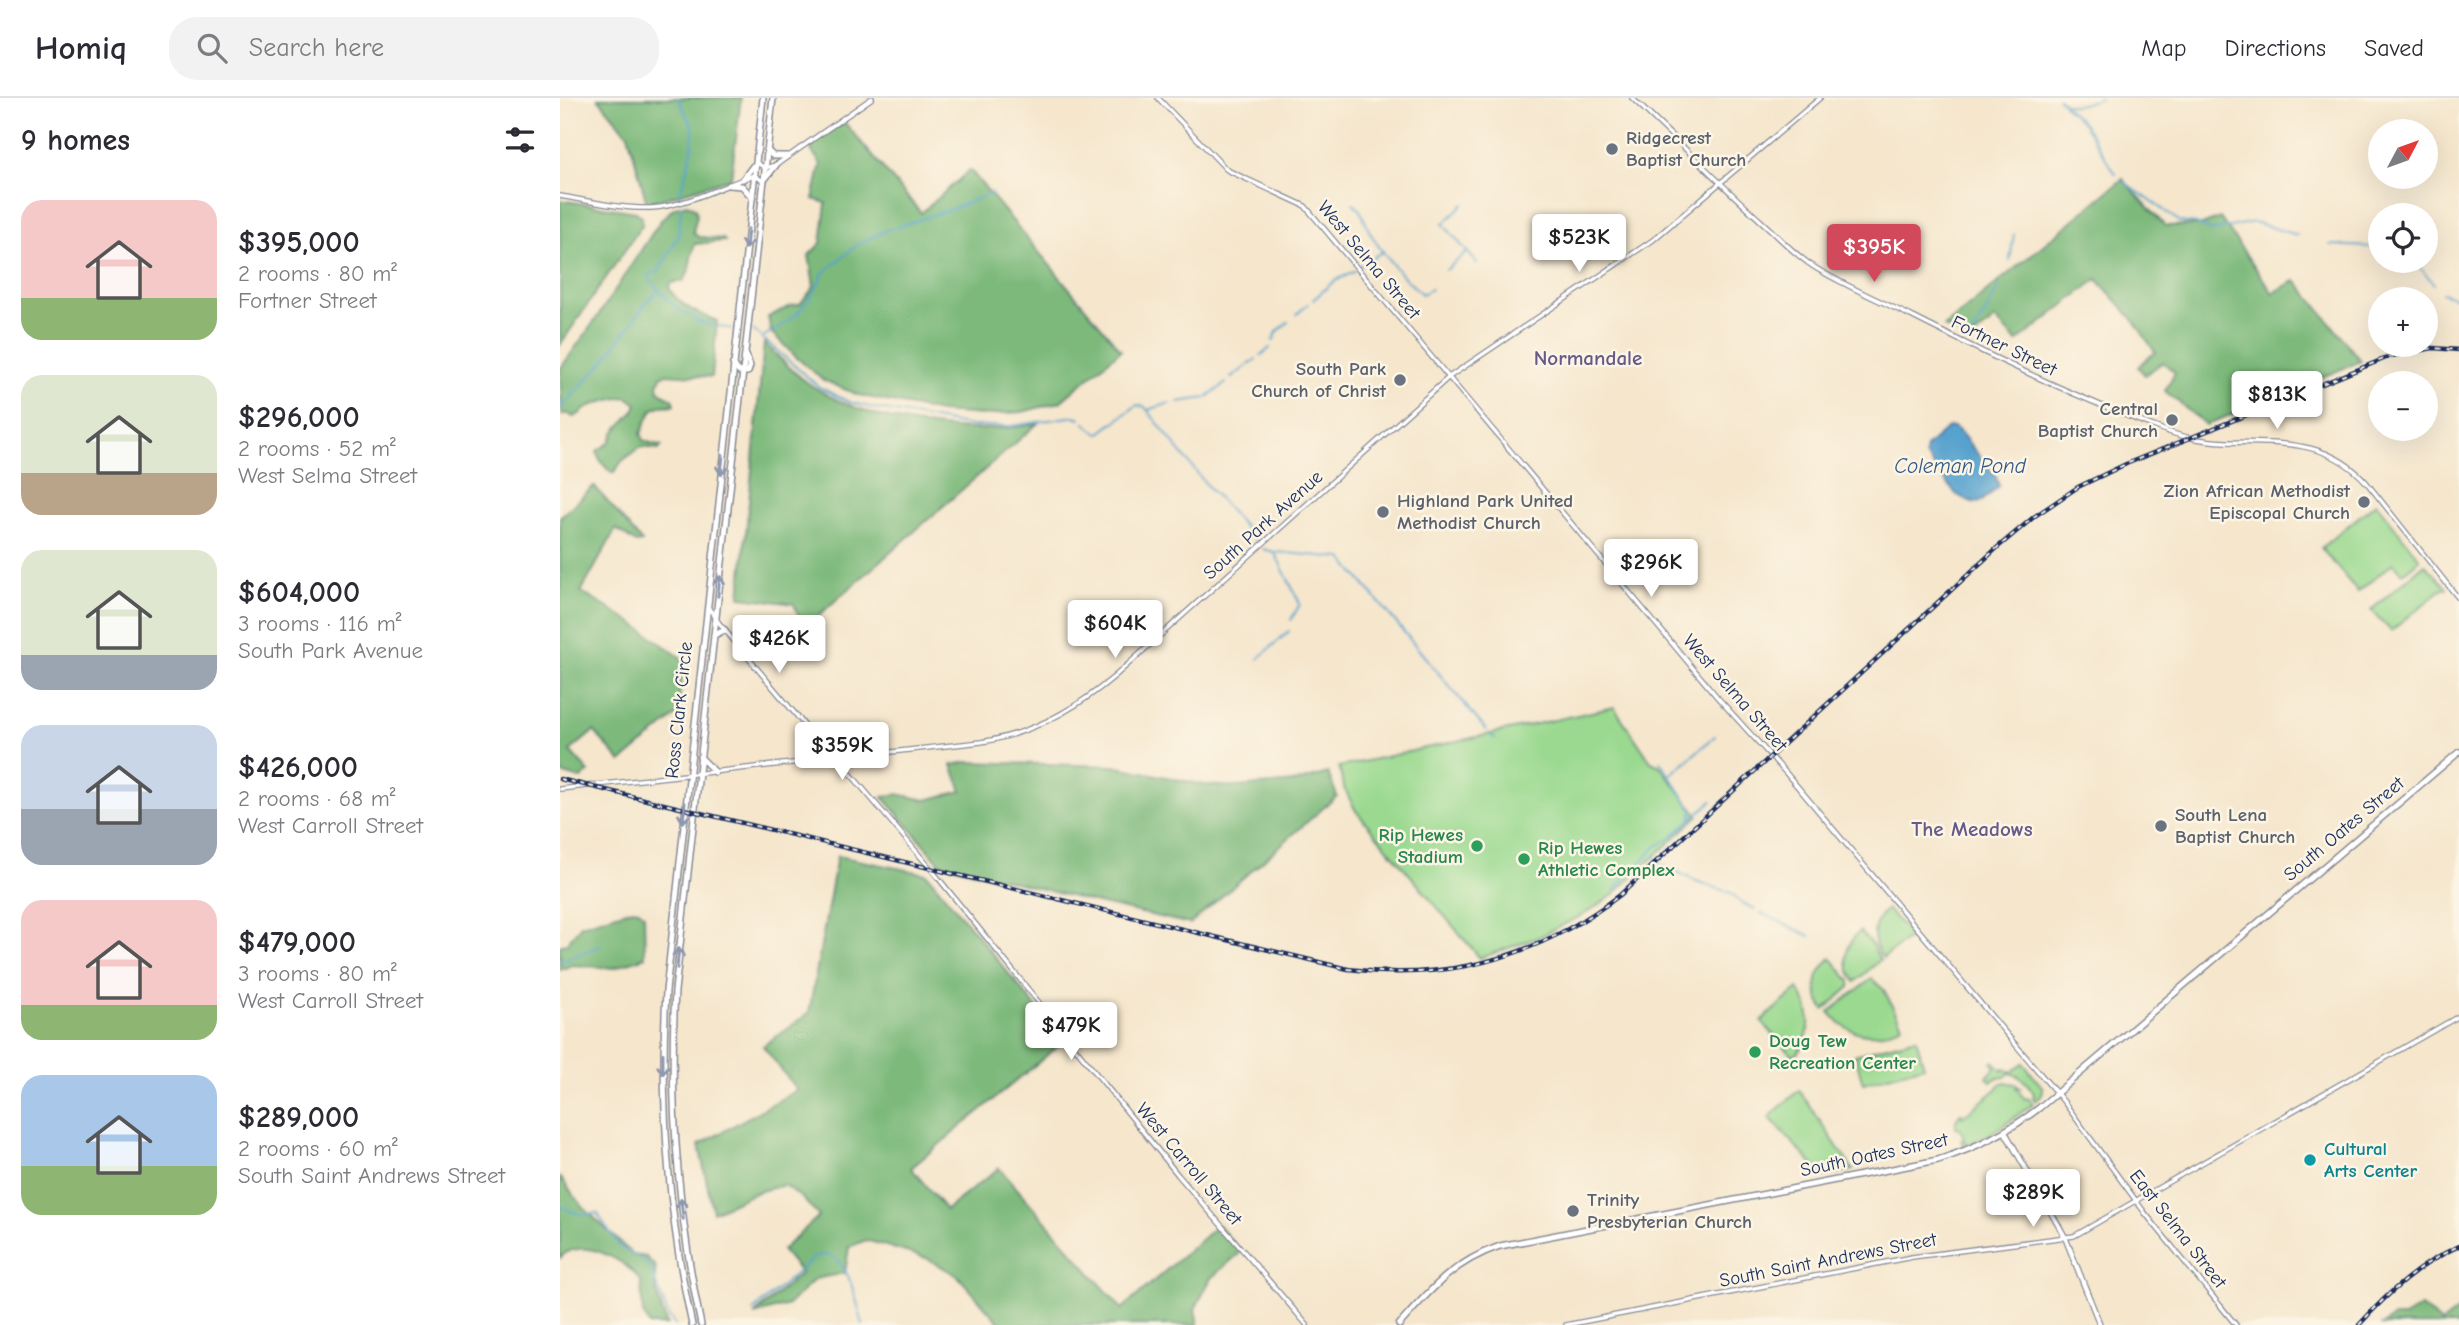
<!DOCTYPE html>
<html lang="en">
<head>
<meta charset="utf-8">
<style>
	:root { --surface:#fff; --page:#f2f2f3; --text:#2b2b33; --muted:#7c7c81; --line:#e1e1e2; --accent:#d1495b }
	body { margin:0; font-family:"Comic Neue",sans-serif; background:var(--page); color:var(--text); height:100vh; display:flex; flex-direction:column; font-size:26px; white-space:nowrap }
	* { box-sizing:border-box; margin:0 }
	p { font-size:23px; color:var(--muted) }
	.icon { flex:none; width:38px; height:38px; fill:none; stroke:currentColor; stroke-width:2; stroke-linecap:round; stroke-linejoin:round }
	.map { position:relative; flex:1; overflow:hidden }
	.details { display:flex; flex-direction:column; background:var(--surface); width:560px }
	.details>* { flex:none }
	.needle { width:46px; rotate:49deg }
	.buttons { position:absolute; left:1808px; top:21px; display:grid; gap:14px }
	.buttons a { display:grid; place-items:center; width:70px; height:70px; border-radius:50%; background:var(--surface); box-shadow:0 7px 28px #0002; font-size:35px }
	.price { position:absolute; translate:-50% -60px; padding:0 16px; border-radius:7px; background:#fff; color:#222; font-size:23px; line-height:46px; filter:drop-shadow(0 2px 4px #0008) }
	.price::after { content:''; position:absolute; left:50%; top:42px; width:21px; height:16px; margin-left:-10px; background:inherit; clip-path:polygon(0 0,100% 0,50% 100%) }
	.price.active { background:var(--accent); color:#fff }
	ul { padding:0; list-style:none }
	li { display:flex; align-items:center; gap:21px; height:175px; padding:0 21px }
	li span { display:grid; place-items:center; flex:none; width:196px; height:140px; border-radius:21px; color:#555 }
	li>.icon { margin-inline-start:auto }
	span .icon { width:84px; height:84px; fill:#fffc; stroke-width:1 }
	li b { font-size:30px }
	h2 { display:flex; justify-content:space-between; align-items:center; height:84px; padding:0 21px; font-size:30px }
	header { display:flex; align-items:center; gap:42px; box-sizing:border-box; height:98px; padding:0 35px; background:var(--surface); border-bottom:2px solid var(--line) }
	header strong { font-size:33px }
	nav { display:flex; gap:38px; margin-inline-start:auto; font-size:24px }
	.search { width:490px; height:63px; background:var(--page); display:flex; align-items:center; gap:18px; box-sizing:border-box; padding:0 24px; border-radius:28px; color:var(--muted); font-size:26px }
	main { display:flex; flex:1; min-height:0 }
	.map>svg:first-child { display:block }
</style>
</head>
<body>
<header>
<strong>Homiq</strong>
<div class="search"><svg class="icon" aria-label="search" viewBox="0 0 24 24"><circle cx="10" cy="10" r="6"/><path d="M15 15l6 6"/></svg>Search here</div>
<nav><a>Map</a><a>Directions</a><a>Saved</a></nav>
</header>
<main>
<section class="details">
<h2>9 homes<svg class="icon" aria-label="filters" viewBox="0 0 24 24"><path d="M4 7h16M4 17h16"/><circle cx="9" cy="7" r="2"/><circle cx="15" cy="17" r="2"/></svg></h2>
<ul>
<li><span style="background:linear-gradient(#f6c9c9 70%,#8fb573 0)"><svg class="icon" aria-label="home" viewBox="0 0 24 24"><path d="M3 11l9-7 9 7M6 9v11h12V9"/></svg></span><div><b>$395,000</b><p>2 rooms · 80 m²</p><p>Fortner Street</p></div></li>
<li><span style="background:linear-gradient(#dfe7d0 70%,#b9a48a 0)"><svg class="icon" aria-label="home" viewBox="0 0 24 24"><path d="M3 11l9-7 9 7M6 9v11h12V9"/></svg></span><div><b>$296,000</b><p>2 rooms · 52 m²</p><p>West Selma Street</p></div></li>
<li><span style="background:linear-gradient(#dfe7d0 75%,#9aa5b1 0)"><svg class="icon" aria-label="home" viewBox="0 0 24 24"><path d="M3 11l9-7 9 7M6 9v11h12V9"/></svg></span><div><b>$604,000</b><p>3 rooms · 116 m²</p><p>South Park Avenue</p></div></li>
<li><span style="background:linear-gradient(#c9d6e8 60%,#9aa5b1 0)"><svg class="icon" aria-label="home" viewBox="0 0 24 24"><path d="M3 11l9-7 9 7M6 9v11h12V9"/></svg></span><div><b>$426,000</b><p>2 rooms · 68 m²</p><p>West Carroll Street</p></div></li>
<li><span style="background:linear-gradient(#f6c9c9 75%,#8fb573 0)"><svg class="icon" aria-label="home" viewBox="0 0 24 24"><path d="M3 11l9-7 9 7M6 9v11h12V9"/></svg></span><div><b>$479,000</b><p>3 rooms · 80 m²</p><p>West Carroll Street</p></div></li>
<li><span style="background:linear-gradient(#a9c7e8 65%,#8fb573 0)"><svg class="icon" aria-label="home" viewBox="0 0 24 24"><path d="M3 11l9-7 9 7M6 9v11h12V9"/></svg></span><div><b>$289,000</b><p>2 rooms · 60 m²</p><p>South Saint Andrews Street</p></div></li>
</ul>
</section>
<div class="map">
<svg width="1899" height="1227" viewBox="0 0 1899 1227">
	<rect width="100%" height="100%" fill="#fcf5e5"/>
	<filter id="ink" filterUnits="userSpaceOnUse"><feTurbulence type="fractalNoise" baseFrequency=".0143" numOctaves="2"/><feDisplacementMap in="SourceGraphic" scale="14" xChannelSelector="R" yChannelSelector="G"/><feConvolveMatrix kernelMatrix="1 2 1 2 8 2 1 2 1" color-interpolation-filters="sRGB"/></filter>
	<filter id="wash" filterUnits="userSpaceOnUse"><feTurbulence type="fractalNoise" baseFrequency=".00686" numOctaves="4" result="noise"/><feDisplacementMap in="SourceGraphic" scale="28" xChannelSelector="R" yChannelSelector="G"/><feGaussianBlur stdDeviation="1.57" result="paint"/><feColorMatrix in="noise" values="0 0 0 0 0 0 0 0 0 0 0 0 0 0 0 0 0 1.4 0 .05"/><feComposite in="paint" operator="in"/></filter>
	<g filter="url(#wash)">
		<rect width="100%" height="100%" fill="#f5e6cc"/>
		<g fill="#9ad98f" stroke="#5a8476" stroke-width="2">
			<path d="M1816,405L1860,461L1843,475L1833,465L1798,494L1761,450Z"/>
			<path d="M1865,466L1887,490L1881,492L1831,533L1811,512Z"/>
			<path d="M1054,609L1091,664L1100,668L1138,718L1053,797L1023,817L979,839L920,860L796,713L784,690L779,669Z"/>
			<path d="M1327,811L1350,836V839L1323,860C1310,843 1311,825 1327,811Z"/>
			<path d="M1300,833L1313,848L1320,862L1295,884C1284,866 1282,849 1300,833Z"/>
			<path d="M1271,860L1290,883V889L1264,912C1252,893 1253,876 1271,860Z"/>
			<path d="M1312,881L1324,892L1342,927C1316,943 1288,938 1269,914C1285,902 1297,891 1312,881Z"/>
			<path d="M1238,891C1254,913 1253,939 1234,959L1201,923Z"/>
			<path d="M1356,940L1364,968L1303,985L1295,957Z"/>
			<path d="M1434,963L1442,973L1444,971L1452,974L1463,965L1483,990L1482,997L1476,1003L1473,1000L1474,995C1467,985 1461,977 1449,975L1445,979L1436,980L1431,984L1427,979L1435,970L1432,965Z"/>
			<path d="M1445,984L1455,986L1460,990H1456L1464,1000L1469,1001L1473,1006C1455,1019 1424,1044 1403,1047L1401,1042L1405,1043L1400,1030L1396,1029V1022L1401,1015L1402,1019L1437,991L1440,986Z"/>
			<path d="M1239,992L1293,1072L1263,1078L1209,1019Z"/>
		</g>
		<g fill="#7bb97a" stroke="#4b746c" stroke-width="2">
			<path d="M38,0H181L171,80L87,106L68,36Z"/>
			<path d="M284,24L361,115L410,72L561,252L500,304L462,314L424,317L380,314L298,297L263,282L236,259L211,234L208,219L230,208L240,206L254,189L249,157L261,145L266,105L253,101L261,66L251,52L256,43Z"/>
			<path d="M1563,81L1605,128L1642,127L1660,120L1713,195L1736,182L1801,263L1646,327L1605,293L1615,275L1603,264L1585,277L1578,269L1595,254L1572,220L1537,181L1457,244L1435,221L1411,241L1384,229Z"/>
			<path d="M0,102L76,114L82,119V127L0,247Z"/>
			<path d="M127,106L135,110L137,117L133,134L138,139L163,141L165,143L135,146C129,158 132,173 123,183L111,185L109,190C119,208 139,216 157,223L152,279L106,276L101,278L98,287L99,294L113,301L115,306C108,309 103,306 97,309C89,312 84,329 81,336L84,343L102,348L99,351L81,349L62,363L54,375C46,372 38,361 37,353L49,345L55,333L74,313L77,306L67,299C56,300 44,303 33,307C25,309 21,317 13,319L7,315L2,317L0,271L36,221L101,122L115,109Z"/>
			<path d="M204,245C221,261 237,279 257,291C318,328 409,338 477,326L243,531L234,506L180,499Z"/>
			<path d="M34,388L82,444L76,445L56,431L21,494L73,525L124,562L117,617L61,664L34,633L10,653L29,674L21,681L0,675V419Z"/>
			<path d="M407,664L554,668L644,687L676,689L736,684L768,675L777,698L630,826L533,804L380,765L323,699L337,696L366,702L402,693L392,667Z"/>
			<path d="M277,758L367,776L504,943L351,1070L386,1112L439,1070L562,1211L658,1127L681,1154L651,1180L635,1211L638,1227H441L398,1178L366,1160L306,1142L289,1149L285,1175L255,1181L228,1207L194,1217L241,1175L222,1152L259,1118L242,1100L224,1087L197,1094L153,1114L139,1047L237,992L203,948L249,915Z"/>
			<path d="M72,811L79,812L84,817L85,859L54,870L13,867L0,872V848L7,845L21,827Z"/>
			<path d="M0,1079L22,1108L73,1157L86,1159L96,1169C92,1189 101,1208 107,1227H89L83,1215L81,1184C68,1162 19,1137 0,1160Z"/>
			<path d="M1861,1209L1882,1225L1899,1212V1227H1822L1834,1219H1844Z"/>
		</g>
		<path fill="#56a2ce" stroke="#386896" stroke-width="2" d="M1389,329H1394L1400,334L1436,379L1439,388L1422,403L1412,405L1396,396L1365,357L1366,349Z"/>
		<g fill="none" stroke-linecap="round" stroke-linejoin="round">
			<g stroke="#56a2ce" stroke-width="2">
				<path d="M118,0L133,30L132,52L119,100"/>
				<path d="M1498,0C1510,14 1526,4 1541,0"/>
				<path d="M1504,7L1524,26L1556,76"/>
				<path d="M1563,83L1620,124L1636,126L1653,133L1693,124L1737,137"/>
				<path d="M793,105C804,113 805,127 812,138C825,159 843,180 862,196L871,191"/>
				<path d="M904,106L883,126L917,165"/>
				<path d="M121,107L119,136L98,174L90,175L89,180C97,191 118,215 131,217L136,223L172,231"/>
				<path d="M1770,147L1812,149L1820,152"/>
				<path d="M1450,162L1454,136"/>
				<path d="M1854,163L1874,186"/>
				<path d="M800,168L823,153"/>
				<path d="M886,172L906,155"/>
				<path d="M1882,195L1899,201"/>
				<path d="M753,202L773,184L795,173"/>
				<path d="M737,216L748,206"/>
				<path d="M193,232L259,289L289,304L313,310L412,328H451L515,318L520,320"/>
				<path d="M204,238L220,229L239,214L256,191L263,175L300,145L325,133L397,109L432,95"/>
				<path d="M1410,240L1429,209L1439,187"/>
				<path d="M713,243L717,234L728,224"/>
				<path d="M701,257L710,250"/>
				<path d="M671,280L696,261"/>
				<path d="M618,304L646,300L666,285"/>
				<path d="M0,311L43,264L89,201L98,193"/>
				<path d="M588,312L610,305"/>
				<path d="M525,325L537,335H540L577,307L585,309L645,385L698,444"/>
				<path d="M703,451L715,454L782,460L926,632"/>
				<path d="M715,455L740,506L731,522"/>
				<path d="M698,561L729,533"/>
				<path d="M931,638L935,640"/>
				<path d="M1100,663L1132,712V719"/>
				<path d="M1109,678L1155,638"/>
				<path d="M1094,759L1103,767L1136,783L1171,795L1180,804L1195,811"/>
				<path d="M1054,792L1097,748L1109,741L1152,703"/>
				<path d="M1201,815L1250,838"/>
				<path d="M0,863L42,847"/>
				<path d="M0,1108C13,1114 21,1119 37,1115L59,1148L89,1166L108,1217L115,1227"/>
				<path d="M193,1213L254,1160C286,1142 297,1206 303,1227"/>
			</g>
		</g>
	</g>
	<g filter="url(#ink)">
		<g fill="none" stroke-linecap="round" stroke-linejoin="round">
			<defs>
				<g id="tertiary">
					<path d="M598,0L667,72L745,108L1158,600L1226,675L1504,1004L1585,1115L1676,1227"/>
					<path d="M1072,0C1116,41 1158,84 1202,124C1219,139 1235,157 1254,169C1285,188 1321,203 1353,219C1436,261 1521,302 1609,334C1679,359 1751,322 1807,385L1899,501"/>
					<path d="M197,65L205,70L216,67L312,0"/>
					<path d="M0,98C30,103 61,111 91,110C126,108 162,88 194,77L203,83"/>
					<path d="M148,509L159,525L273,661"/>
					<path d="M278,661L371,771L618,1077L747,1227"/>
					<path d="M0,691L421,644C472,636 516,611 555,578L889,279L1093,142L1260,0"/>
					<path d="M1006,1227L1352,1159L1514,1138L1899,918"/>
				</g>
				<path id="secondary" d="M1445,1034L1505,1139L1540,1227"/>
				<path id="primary" d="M839,1227C871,1191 893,1164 940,1148L1378,1062C1416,1050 1448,1034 1479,1010L1899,654"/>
				<g id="trunk">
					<path d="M207,52L213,58H227"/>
					<path d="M183,81L193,68"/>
					<path d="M205,81L216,67"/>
					<path d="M169,87L182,88L192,99"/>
					<path d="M173,266L179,274H188L190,268L186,257"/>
					<path d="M154,537L165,532"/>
					<path d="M140,659L155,674"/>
					<path d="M132,1227C108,1117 100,1005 106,893L203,0"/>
					<path d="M141,1227C118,1117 109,1006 115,893L213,0"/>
				</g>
			</defs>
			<use href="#tertiary" stroke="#888a95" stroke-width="6"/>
			<use href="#secondary" stroke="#888a95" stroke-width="7"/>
			<use href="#primary" stroke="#888a95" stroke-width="8"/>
			<use href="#trunk" stroke="#888a95" stroke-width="8"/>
			<use href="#tertiary" stroke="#fff" stroke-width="3.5"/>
			<use href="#secondary" stroke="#fff" stroke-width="4.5"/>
			<use href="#primary" stroke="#fff" stroke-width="5"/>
			<use href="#trunk" stroke="#fff" stroke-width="5"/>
			<defs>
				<g id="rail">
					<path d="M0,681L788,871C890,884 979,859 1060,797L1438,449L1475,418L1518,389L1566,366L1831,258L1873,250L1899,252"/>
					<path d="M1799,1227C1828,1195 1859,1166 1899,1148"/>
				</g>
			</defs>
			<use href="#rail" stroke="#1b2f5e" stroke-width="4.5"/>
			<use href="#rail" stroke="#fcf5e5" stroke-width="2" stroke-dasharray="5" stroke-linecap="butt"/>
		</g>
		<defs><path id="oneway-shaft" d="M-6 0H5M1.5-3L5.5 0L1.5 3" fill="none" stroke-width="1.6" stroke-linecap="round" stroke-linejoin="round" transform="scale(1.75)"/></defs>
		<g stroke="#8d97ae">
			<use href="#oneway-shaft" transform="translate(187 141) rotate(96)"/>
			<use href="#oneway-shaft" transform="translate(162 367) rotate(96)"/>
			<use href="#oneway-shaft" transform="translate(159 488) rotate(-84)"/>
			<use href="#oneway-shaft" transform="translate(124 715) rotate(96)"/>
			<use href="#oneway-shaft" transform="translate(118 860) rotate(-85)"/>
			<use href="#oneway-shaft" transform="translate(103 966) rotate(90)"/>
			<use href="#oneway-shaft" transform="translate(122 1111) rotate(-97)"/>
		</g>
	</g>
	<g fill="#6b7280" stroke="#fcf5e5" stroke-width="2.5">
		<circle cx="1052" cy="51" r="7"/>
		<circle cx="840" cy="282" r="7"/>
		<circle cx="1612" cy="322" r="7"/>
		<circle cx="1804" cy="404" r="7"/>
		<circle cx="823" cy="414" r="7"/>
		<circle cx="1601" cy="728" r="7"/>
		<circle cx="1013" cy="1113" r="7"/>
	</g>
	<g fill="#2e9e5b" stroke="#fcf5e5" stroke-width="2.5">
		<circle cx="917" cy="748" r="7"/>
		<circle cx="964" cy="761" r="7"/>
		<circle cx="1195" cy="954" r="7"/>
	</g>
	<circle fill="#0f9aa8" stroke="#fcf5e5" stroke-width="2.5" cx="1750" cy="1062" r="7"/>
	<g text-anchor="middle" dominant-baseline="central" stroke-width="5" stroke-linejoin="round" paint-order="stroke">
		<g font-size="19" font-weight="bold" fill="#5b616d" stroke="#fcf5e5" text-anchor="start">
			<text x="1066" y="40">Ridgecrest<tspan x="1066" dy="22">Baptist Church</tspan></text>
			<text x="826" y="271" text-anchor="end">South Park<tspan x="826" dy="22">Church of Christ</tspan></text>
			<text x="1598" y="311" text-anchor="end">Central<tspan x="1598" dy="22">Baptist Church</tspan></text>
			<text x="1790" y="393" text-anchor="end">Zion African Methodist<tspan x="1790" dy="22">Episcopal Church</tspan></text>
			<text x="837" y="403">Highland Park United<tspan x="837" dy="22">Methodist Church</tspan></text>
			<text x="1615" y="717">South Lena<tspan x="1615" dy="22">Baptist Church</tspan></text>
			<text x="1027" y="1102">Trinity<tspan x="1027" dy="22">Presbyterian Church</tspan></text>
		</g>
		<g font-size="19" fill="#1b2f5e" stroke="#fcf5e5">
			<text transform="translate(809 162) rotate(50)">West Selma Street</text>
			<text transform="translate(1444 248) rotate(26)">Fortner Street</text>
			<text transform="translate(703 427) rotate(-42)">South Park Avenue</text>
			<text transform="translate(1175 595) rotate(49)">West Selma Street</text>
			<text transform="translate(119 612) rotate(-84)">Ross Clark Circle</text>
			<text transform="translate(1784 731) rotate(-40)">South Oates Street</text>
			<text transform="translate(1314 1057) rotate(-12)">South Oates Street</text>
			<text transform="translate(629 1066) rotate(50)">West Carroll Street</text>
			<text transform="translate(1618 1131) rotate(52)">East Selma Street</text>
			<text transform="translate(1268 1162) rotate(-11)">South Saint Andrews Street</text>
		</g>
		<g font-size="19" font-weight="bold" fill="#27864d" stroke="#fcf5e5" text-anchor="start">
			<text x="903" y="737" text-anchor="end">Rip Hewes<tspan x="903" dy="22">Stadium</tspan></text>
			<text x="978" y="750">Rip Hewes<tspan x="978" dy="22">Athletic Complex</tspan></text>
			<text x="1209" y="943">Doug Tew<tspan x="1209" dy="22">Recreation Center</tspan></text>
		</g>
		<g font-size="19" font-weight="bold" fill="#0d838f" stroke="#fcf5e5" text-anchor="start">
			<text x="1764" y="1051">Cultural<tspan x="1764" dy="22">Arts Center</tspan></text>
		</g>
		<g font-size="21" font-weight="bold" fill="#675988" stroke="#fcf5e5">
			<text x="1028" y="260">Normandale</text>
			<text x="1412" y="731">The Meadows</text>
		</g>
		<g font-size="21" font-style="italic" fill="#305785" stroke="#fcf5e5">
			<text x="1400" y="368">Coleman Pond</text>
		</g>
	</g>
</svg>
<div class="buttons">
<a><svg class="needle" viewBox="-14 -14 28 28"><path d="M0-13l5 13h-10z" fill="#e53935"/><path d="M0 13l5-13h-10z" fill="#7c7c81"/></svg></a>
<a><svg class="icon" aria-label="locate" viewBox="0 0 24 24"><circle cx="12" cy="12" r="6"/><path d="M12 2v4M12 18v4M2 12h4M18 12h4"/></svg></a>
<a>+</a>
<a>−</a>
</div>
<b class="price" style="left:1019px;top:176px">$523K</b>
<b class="price active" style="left:1314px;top:186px">$395K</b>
<b class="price" style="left:1717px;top:333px">$813K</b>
<b class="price" style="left:1091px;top:501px">$296K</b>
<b class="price" style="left:555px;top:562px">$604K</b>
<b class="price" style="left:219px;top:577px">$426K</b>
<b class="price" style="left:282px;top:684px">$359K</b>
<b class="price" style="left:511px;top:964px">$479K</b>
<b class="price" style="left:1473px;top:1131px">$289K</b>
</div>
</main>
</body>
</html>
